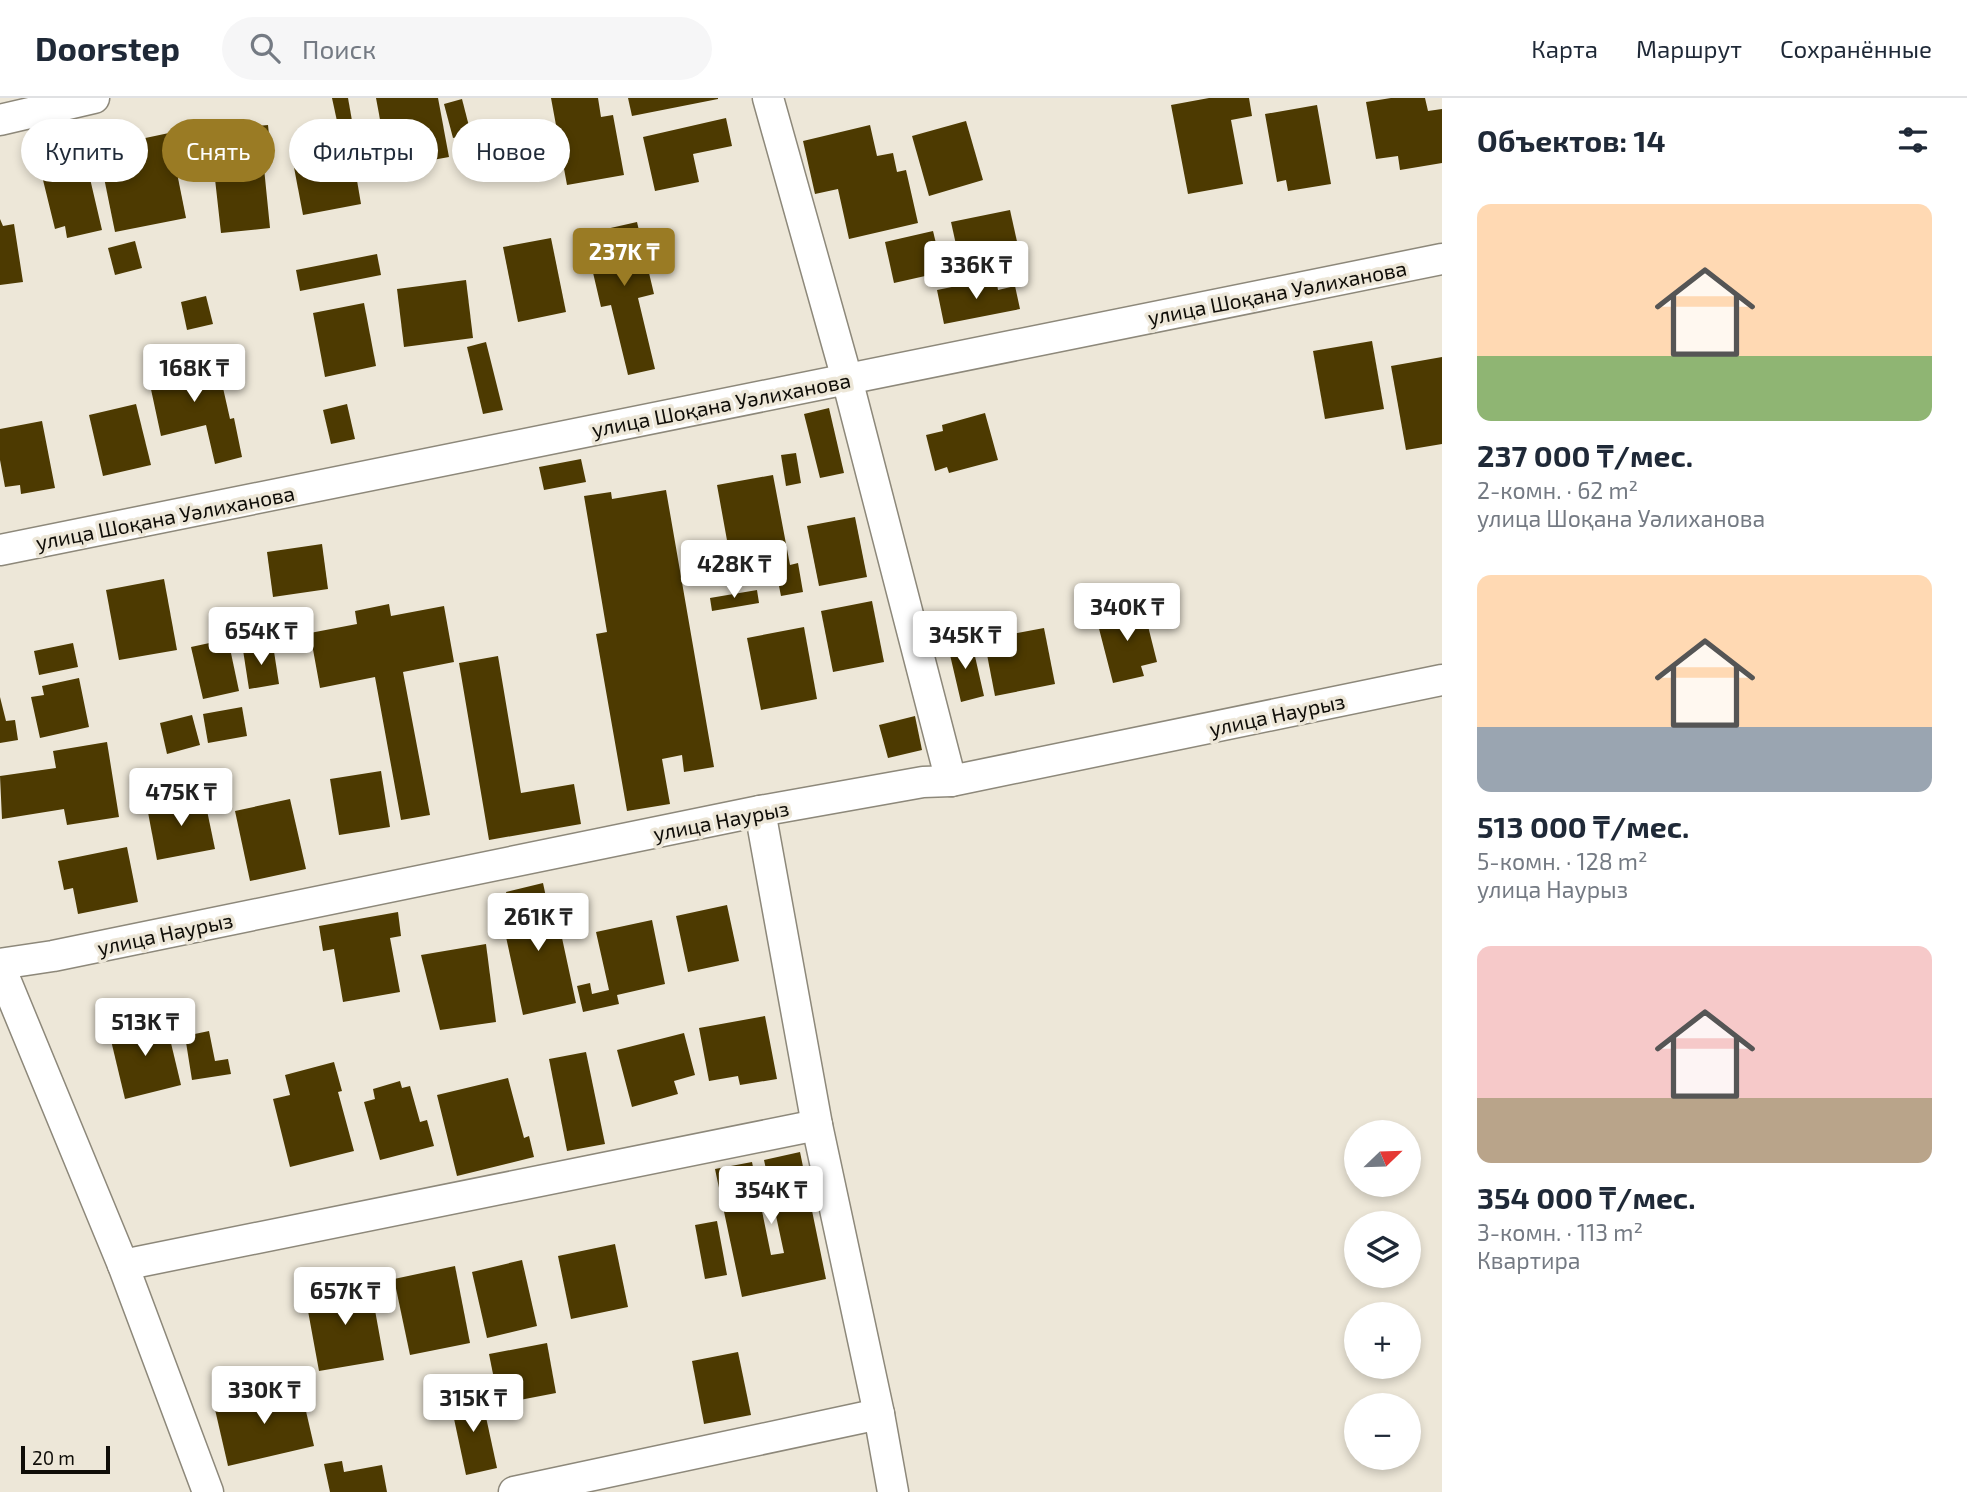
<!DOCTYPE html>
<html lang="ru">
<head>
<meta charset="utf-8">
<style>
	:root { --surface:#fff; --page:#f6f6f7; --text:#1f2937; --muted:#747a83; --line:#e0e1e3; --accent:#9a7b24 }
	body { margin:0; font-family:"Exo 2",sans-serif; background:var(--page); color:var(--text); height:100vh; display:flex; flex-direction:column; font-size:26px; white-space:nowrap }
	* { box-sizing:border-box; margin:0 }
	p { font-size:23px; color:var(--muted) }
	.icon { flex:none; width:38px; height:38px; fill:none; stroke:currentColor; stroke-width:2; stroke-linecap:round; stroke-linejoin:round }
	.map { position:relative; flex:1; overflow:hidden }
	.sheet { display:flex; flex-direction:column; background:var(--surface); width:525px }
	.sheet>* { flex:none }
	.banner { position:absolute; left:21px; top:21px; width:665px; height:63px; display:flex; gap:14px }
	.needle { width:46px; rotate:67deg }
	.tools { position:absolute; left:1344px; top:1022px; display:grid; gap:14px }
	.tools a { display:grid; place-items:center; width:77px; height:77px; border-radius:50%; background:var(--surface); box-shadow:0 4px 10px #0003; font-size:35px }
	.scale { position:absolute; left:21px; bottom:18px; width:89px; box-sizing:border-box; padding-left:7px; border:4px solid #0f0d08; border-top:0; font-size:19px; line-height:24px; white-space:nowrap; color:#0f0d08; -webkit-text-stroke:5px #ede7d8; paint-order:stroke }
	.price { position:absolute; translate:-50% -60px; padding:0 16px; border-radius:7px; background:#fff; color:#222; font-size:23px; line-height:46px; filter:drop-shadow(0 2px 4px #0008) }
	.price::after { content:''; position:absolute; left:50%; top:42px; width:21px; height:16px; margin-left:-10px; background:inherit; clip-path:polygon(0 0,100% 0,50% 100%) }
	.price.current { background:var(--accent); color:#fff }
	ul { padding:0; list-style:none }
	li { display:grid; align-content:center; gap:14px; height:371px; padding:0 35px }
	li span { display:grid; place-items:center; height:217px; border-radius:14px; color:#555 }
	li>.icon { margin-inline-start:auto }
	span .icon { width:126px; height:126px; fill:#fffc; stroke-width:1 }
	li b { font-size:30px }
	h2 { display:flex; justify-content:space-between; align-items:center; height:84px; padding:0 35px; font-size:30px }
	.chip { padding:0 24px; border-radius:32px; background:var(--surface); box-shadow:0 4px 10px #0003; font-size:24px; line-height:63px }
	.chip.current { background:var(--accent); color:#fff }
	header { display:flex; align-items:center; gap:42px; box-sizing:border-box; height:98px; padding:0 35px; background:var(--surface); border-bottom:2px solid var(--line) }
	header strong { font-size:33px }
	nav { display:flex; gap:38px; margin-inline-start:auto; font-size:24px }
	.search { width:490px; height:63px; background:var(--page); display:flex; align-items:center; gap:18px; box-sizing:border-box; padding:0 24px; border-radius:38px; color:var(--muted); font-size:26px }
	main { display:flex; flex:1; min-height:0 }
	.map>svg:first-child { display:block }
</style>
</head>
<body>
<header>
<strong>Doorstep</strong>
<div class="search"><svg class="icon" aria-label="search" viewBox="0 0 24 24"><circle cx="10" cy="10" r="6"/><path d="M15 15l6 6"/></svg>Поиск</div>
<nav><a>Карта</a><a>Маршрут</a><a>Сохранённые</a></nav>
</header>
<main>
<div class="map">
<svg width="1442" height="1394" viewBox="0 0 1442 1394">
	<rect width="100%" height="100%" fill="#ede7d8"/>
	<g fill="#4d3a01">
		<path d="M332,0H348L354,34L340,37Z"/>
		<path d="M376,0H438L449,59L389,70Z"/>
		<path d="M551,0H598L601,19L613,17L624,77L567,87Z"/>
		<path d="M628,0H718V1L632,18Z"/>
		<path d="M1209,0H1249L1252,18L1231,22L1243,86L1188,96L1171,7Z"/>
		<path d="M1391,0H1425L1428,13L1442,11V65L1400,72L1398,58L1376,61L1366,4Z"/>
		<path d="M462,1L471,36L453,40L444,6Z"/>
		<path d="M1317,7L1331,86L1288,93L1286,82L1277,84L1265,16Z"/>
		<path d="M726,20L732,48L693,56L699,84L655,93L643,39Z"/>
		<path d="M966,23L983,82L929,98L912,38Z"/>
		<path d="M268,27L271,56L255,57L256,70H264L270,130L221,135L211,45L248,41L246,29Z"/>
		<path d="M534,27L542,72L485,82L477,36Z"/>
		<path d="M870,27L877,58L893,55L897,74L906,72L918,125L849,141L838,91L815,96L803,43Z"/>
		<path d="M169,35L186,120L115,134L98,50Z"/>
		<path d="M352,53L361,106L303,117L293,64Z"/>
		<path d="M88,72L102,132L67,140L65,128L55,131L43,82Z"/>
		<path d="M1010,112L1022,166L963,178L951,124Z"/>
		<path d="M0,121L3,128L14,126L23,184L0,187Z"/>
		<path d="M637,124L654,196L638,200L655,271L628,277L611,207L601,209L584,136Z"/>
		<path d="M933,133L943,174L894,185L885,144Z"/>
		<path d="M551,140L566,214L518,224L503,149Z"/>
		<path d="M135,143L142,170L115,177L108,150Z"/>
		<path d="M377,156L381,177L300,193L296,172Z"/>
		<path d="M996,180L998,192L1015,188L1020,211L944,226L937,192Z"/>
		<path d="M466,182L473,240L404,249L397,191Z"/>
		<path d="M206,198L213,226L187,232L181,204Z"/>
		<path d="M364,205L376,268L325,279L313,215Z"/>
		<path d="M1372,243L1384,311L1325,321L1313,253Z"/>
		<path d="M486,244L503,312L483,316L467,249Z"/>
		<path d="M202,256L207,275L219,272L230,321L234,320L242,359L215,366L206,327L161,338L146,268Z"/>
		<path d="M1442,259V346L1406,352L1391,268Z"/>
		<path d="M136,306L151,367L103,378L89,317Z"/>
		<path d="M347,306L355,341L331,346L323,312Z"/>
		<path d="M829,310L844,375L820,380L804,316Z"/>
		<path d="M985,315L998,362L949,375L947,369L935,373L926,337L943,333L942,327Z"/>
		<path d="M42,323L55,390L21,396L20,387L5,389L0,362V331Z"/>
		<path d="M796,355L801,385L786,388L781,357Z"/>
		<path d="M581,361L586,384L544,392L539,369Z"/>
		<path d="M773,377L790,467L798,465L803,494L781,498L776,473L734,481L717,387Z"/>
		<path d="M666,392L714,669L684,674L682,657L662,661L670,706L627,713L596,536L607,534L584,398L611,394L612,401Z"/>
		<path d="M855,419L867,479L819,488L807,428Z"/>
		<path d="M322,446L328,491L273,499L267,454Z"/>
		<path d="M164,481L177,552L119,562L106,492Z"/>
		<path d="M757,492L759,505L712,513L710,500Z"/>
		<path d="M872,503L884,564L833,574L821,513Z"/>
		<path d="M389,506L391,518L444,508L454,564L403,574L430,717L401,722L375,579L320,590L310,535L357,526L355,513Z"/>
		<path d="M1143,508L1157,564L1141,568L1144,578L1113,585L1096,519Z"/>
		<path d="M296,511L300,535L281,539L276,514Z"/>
		<path d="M804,529L817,601L761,612L747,540Z"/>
		<path d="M1044,530L1055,586L995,598L984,541Z"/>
		<path d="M963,540L966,555L974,554L984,598L961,604L947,544Z"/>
		<path d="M228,541L239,593L203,601L191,549Z"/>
		<path d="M73,545L78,569L39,577L34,553Z"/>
		<path d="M273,547L279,586L249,591L243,552Z"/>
		<path d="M498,558L521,695L574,686L581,726L489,742L459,565Z"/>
		<path d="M79,580L89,629L40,640L31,599L44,597L42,588Z"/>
		<path d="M0,599L6,623L15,622L18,642L0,645Z"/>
		<path d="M242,609L247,638L208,645L203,616Z"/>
		<path d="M192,617L200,647L167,656L160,625Z"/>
		<path d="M915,618L922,652L888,660L879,627Z"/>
		<path d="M107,644L119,719L67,727L64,711L2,721L0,678L56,670L53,653Z"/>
		<path d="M381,673L390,729L339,737L330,681Z"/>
		<path d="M204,698L215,751L157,762L147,709Z"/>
		<path d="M290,701L306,771L250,783L235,713Z"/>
		<path d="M127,749L138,804L78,816L73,790L64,792L58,763Z"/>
		<path d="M543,785L552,827L559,826L576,905L523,917L506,839L515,837L506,794Z"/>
		<path d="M727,807L739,863L688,874L676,818Z"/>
		<path d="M398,814L401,838L390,840L400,894L343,904L334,851L323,853L319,828Z"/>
		<path d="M652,822L665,886L617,897L619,906L583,914L577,888L590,885L592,896L609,892L596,834Z"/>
		<path d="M486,846L496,924L440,932L421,857Z"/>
		<path d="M765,918L777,981L740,987L738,978L709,983L699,930Z"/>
		<path d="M165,920L181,987L125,1001L109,934Z"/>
		<path d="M209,933L215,963L228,961L231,976L192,982L185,938Z"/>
		<path d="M684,935L695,977L674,983L678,996L632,1009L617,952Z"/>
		<path d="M586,954L605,1046L567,1053L549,961Z"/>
		<path d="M334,964L342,993L338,994L354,1053L290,1069L273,1001L290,997L285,977Z"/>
		<path d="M508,980L524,1040L529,1038L534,1059L457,1078L437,997Z"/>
		<path d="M400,983L402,990L410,988L420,1024L427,1022L434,1048L380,1062L364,1004L375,1001L373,991Z"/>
		<path d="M800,1054L826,1181L742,1199L715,1071L752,1064L771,1157L784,1155L764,1062Z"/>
		<path d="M717,1123L727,1177L705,1181L695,1127Z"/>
		<path d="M615,1146L628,1209L571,1221L558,1158Z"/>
		<path d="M522,1162L537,1228L487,1240L472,1174Z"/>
		<path d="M455,1168L470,1245L410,1257L394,1181Z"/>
		<path d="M347,1180L350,1194L371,1190L384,1262L319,1273L306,1202L328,1198L325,1183Z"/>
		<path d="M547,1245L556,1295L499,1306L489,1256Z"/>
		<path d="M738,1254L751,1317L704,1326L692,1263Z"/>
		<path d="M300,1287L314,1348L228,1368L214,1307Z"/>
		<path d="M481,1296L497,1370L466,1377L450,1302Z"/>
		<path d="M342,1363L344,1374L382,1367L387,1394H330L324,1366Z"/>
	</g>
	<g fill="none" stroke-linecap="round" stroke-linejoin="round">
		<defs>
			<g id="minor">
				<path d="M768,0L847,281L951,683"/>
				<path d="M0,22L94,0"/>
				<path d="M0,452L1442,161"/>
				<path d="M0,866L53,858L760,713L923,684L951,683L1442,582"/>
				<path d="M0,869L123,1167L208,1394"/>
				<path d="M123,1167L817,1027"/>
				<path d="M879,1316L893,1394"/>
				<path d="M514,1394L879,1316L817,1027L760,713"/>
			</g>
		</defs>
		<use href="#minor" stroke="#8d887a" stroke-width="33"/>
		<use href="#minor" stroke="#fff" stroke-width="30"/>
	</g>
	<g text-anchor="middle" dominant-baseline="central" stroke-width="7" stroke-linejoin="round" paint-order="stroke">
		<g font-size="21" fill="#0f0d08" stroke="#ede7d8">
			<text transform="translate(1277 194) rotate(-11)">улица Шоқана Уәлиханова</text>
			<text transform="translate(721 306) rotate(-11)">улица Шоқана Уәлиханова</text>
			<text transform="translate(165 419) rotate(-11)">улица Шоқана Уәлиханова</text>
			<text transform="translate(1277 616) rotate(-12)">улица Наурыз</text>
			<text transform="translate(721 722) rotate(-11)">улица Наурыз</text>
			<text transform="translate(165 835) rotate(-12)">улица Наурыз</text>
		</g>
	</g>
</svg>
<div class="tools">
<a><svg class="needle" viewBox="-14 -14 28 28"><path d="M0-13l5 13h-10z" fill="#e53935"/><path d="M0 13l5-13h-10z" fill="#747a83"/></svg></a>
<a><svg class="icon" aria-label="layers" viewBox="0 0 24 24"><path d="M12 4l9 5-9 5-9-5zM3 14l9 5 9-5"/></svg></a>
<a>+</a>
<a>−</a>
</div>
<div class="scale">20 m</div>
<b class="price current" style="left:624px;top:190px">237K ₸</b>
<b class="price" style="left:976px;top:203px">336K ₸</b>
<b class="price" style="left:194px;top:306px">168K ₸</b>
<b class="price" style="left:734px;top:502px">428K ₸</b>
<b class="price" style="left:1127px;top:545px">340K ₸</b>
<b class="price" style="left:261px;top:569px">654K ₸</b>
<b class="price" style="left:965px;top:573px">345K ₸</b>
<b class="price" style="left:181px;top:730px">475K ₸</b>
<b class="price" style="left:538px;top:855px">261K ₸</b>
<b class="price" style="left:145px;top:960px">513K ₸</b>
<b class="price" style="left:771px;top:1128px">354K ₸</b>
<b class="price" style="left:345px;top:1229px">657K ₸</b>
<b class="price" style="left:264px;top:1328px">330K ₸</b>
<b class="price" style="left:473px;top:1336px">315K ₸</b>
<div class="banner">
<a class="chip">Купить</a>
<a class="chip current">Снять</a>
<a class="chip">Фильтры</a>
<a class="chip">Новое</a>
</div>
</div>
<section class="sheet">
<h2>Объектов: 14<svg class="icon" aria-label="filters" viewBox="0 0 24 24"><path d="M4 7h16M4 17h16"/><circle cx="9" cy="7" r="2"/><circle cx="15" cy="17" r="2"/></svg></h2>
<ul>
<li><span style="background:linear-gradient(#ffd9b3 70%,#8fb573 0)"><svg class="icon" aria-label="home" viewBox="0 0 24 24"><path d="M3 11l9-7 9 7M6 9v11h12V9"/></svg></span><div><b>237 000 ₸/мес.</b><p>2-комн. · 62 m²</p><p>улица Шоқана Уәлиханова</p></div></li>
<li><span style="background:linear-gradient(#ffd9b3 70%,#9aa5b1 0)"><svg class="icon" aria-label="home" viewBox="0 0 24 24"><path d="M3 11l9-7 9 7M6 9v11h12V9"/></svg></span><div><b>513 000 ₸/мес.</b><p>5-комн. · 128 m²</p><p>улица Наурыз</p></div></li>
<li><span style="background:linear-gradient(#f6c9c9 70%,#b9a48a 0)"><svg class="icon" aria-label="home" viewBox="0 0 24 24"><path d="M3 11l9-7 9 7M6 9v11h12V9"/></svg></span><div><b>354 000 ₸/мес.</b><p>3-комн. · 113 m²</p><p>Квартира</p></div></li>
</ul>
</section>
</main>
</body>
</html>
